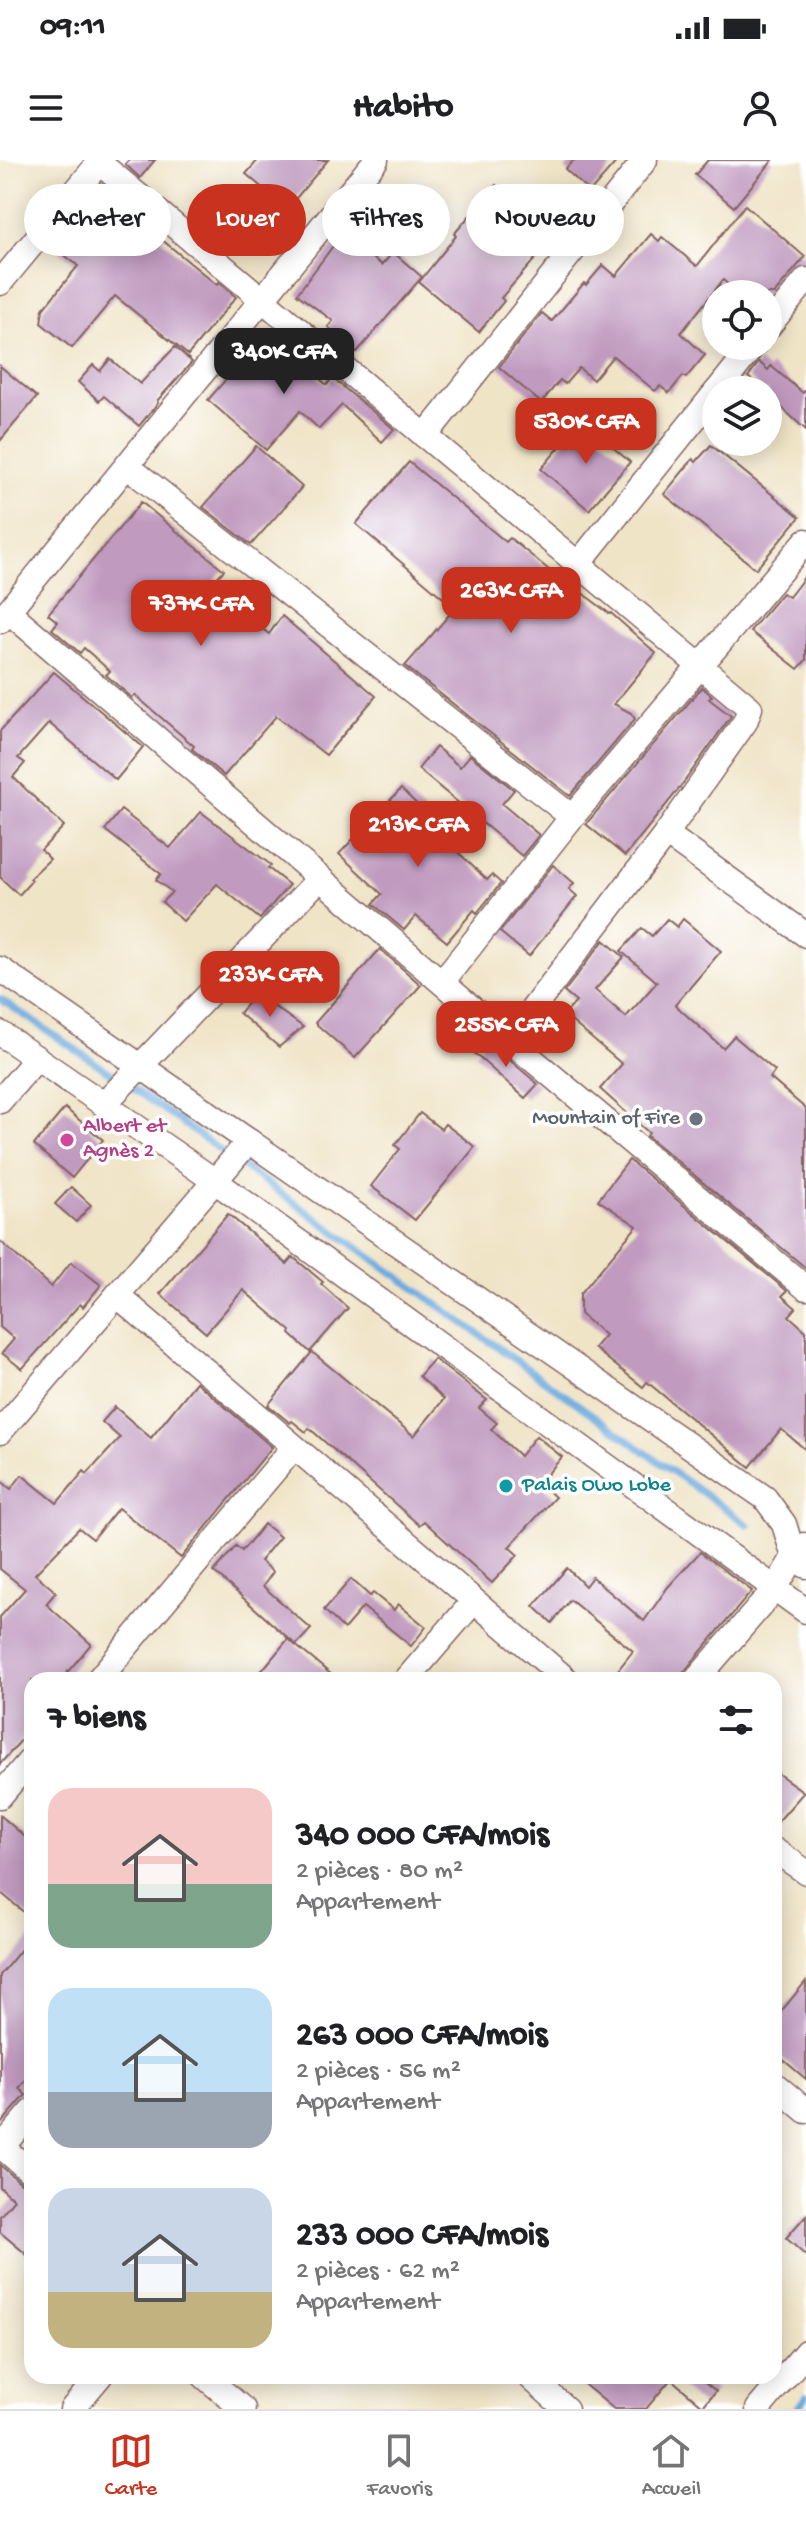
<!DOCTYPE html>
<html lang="fr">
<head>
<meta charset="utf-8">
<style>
	:root { --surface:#fff; --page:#f2f2f2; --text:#202124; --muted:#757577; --line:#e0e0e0; --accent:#c8321e }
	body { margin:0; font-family:"Gochi Hand",sans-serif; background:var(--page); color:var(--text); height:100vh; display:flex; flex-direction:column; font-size:30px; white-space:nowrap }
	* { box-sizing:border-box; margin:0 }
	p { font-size:26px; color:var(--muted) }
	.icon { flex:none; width:44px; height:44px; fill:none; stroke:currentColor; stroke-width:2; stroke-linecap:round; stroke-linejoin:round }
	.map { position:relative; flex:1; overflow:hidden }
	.sheet { position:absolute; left:24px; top:1512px; width:758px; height:712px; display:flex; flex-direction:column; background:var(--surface); border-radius:24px; box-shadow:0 4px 20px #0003 }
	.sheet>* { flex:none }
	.top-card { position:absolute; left:24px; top:24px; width:758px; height:72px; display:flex; gap:16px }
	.buttons { position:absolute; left:702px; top:120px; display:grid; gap:16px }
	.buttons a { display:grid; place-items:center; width:80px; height:80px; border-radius:50%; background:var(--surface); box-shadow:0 4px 20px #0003; font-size:40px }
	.price { position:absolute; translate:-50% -68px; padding:0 18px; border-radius:16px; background:var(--accent); color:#fff; font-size:26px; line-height:52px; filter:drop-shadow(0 2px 4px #0008) }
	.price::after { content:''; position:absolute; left:50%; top:48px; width:24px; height:18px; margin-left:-12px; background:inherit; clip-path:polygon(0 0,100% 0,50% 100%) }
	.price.current { background:#222; color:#fff }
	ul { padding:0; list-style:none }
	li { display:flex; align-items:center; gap:24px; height:200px; padding:0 24px }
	li span { display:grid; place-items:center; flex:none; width:224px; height:160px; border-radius:24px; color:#555 }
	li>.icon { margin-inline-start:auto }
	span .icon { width:96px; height:96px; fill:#fffc; stroke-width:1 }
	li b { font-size:34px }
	h2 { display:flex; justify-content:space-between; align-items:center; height:96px; padding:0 24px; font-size:34px }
	.pill { padding:0 28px; border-radius:36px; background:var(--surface); box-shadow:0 4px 20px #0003; font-size:28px; line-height:72px }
	.pill.current { background:var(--accent); color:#fff }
	.status { display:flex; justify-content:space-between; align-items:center; height:56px; padding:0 40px; background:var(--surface); direction:ltr }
	.status svg { height:22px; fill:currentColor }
	header { display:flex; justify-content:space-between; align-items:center; height:104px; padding:0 24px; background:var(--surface); font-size:36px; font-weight:700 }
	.menu { display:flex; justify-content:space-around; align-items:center; height:112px; border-top:2px solid var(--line); background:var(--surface); font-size:22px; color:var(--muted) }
	.menu a { display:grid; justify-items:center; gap:4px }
	.menu .current { color:var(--accent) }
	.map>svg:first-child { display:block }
</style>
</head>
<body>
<div class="status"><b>09:11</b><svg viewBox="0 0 49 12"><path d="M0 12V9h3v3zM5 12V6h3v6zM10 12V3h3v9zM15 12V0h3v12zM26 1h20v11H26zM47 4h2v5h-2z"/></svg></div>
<header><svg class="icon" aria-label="menu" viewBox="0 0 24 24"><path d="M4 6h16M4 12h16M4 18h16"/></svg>Habito<svg class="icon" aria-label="person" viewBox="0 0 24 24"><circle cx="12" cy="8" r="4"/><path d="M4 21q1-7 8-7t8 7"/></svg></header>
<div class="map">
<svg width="806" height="2249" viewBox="0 0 806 2249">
	<rect width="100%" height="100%" fill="#fff"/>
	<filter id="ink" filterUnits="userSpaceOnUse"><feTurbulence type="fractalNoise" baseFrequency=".0125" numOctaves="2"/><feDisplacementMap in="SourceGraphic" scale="16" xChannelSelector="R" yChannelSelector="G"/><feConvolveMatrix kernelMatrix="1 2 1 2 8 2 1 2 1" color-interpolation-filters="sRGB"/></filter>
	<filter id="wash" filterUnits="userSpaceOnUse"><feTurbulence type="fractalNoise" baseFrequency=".006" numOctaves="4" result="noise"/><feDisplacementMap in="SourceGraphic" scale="32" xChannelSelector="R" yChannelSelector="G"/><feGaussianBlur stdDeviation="1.8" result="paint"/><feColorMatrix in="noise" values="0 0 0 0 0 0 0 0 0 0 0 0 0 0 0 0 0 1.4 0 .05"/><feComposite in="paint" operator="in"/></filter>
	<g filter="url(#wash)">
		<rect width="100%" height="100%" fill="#f0e4c7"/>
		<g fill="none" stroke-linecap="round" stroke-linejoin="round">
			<g stroke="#6caade" stroke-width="7">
				<path d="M0,839L124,922L748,1365"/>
				<path d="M796,2249L806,2237"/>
			</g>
		</g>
		<g id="blocks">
			<g fill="#c09abf">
				<path d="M129,0H155L140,18L125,4Z"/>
				<path d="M258,0H328L287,49L246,14Z"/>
				<path d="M574,0H618L590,32L565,9Z"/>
				<path d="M708,0H773L734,47L695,15Z"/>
				<path d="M101,24L164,76L161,79L217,125L219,122L236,137L188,195L115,136L72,188L41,163L43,149L78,106L51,84Z"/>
				<path d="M496,25L555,76L501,138L504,141L479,172L419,122L456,76L454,74Z"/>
				<path d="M745,45L805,97L774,134H739L723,120L681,173L705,195L686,218L683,216L669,233L660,226L655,231L613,196L593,220L579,208L565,224L560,220L541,243L499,207L542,153L552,161L584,123L586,125L603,105L616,116L651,74L659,81L662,77L697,106Z"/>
				<path d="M342,74L382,105L393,92L422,117L357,192L328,167L333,161L297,134Z"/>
				<path d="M266,173L327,225L332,218L394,269L382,282L342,245L319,269L300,251L266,290L208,240Z"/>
				<path d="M175,187L192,202L157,241L158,243L139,266L104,236L99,241L78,222L93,205L100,211L110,199L140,224Z"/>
				<path d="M759,202L768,210L771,206L803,233L806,229V270L768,235V230H764L748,217Z"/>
				<path d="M0,206L37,237L0,281Z"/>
				<path d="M582,261L630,302L589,350L541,309Z"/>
				<path d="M711,285L800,357L756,409L664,334L693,299L696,302Z"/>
				<path d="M256,286L302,327L251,385L203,347Z"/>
				<path d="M409,302L506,382L510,378L560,419L561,417L610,454L611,453L656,493L614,544L631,553L635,559L570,636L405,506L455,448L356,364Z"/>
				<path d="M141,342L224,410L214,421L244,446L240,451L269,474L282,456L376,536L326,595L276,556L224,616L192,589L194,586L135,535L132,538L106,515L110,511L84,488L80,493L52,469L58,462L48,454Z"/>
				<path d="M806,415V500L798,509L750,471L782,433L789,437Z"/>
				<path d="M54,512L143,587L116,620L49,563L18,598L25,603L13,617L64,666L41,690L50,699L30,718L32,720L19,735L0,717V571Z"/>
				<path d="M702,527L712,536L709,539L731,556L679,629L625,696L586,664Z"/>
				<path d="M436,587L460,607L470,595L514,630L502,644L539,675L522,696L418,609Z"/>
				<path d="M401,629L463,688L459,693L487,720L492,715L501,723L477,753L474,750L447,782L416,756L404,770L373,744L382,734L339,694Z"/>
				<path d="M121,650L170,688L201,652L271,705L268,708L289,725L260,759L217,724L183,761L162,742L172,732L156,720L161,714L105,670Z"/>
				<path d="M553,705L574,723L569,729L577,736L529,796L500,772Z"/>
				<path d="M667,759L677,767L683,759L721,791L675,845L723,888L734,876L775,911L770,918L806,949V1108L647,976L649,973L600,929L622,904L564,855L576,842L564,832L604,780L624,797L595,830L626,857L657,822L621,791L642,768L652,776Z"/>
				<path d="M380,789L421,825L355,898L315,863Z"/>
				<path d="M259,830L274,843L272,845L303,867L279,887L239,853Z"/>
				<path d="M486,880L538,924L525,938L475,894Z"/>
				<path d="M65,948L103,980L72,1018L34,985Z"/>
				<path d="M420,953L441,969L445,964L475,987L415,1060L371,1026L400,989L395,985Z"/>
				<path d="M629,1000L787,1131L782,1136L796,1148L789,1156L806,1171V1290L781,1269L750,1307L647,1222L643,1227L594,1188L605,1175L580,1154V1134L637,1066L598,1040Z"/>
				<path d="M71,1027L91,1045L76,1062L55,1044Z"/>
				<path d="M228,1054L287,1104L293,1097L323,1122L321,1124L348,1148L310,1192L290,1174L291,1171L243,1130L206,1173L160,1134Z"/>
				<path d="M0,1081L51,1127L71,1102L101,1125L83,1147L80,1144L22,1209L2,1193L14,1179L0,1167Z"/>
				<path d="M312,1192L414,1276L444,1239L419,1216L434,1199L487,1240L479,1248L497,1263L491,1269L520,1296L536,1276L562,1297L544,1318L550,1324L546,1329L555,1337L509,1387L518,1395L492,1423L424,1361L419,1365L309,1268L306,1272L292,1261L290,1263L268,1245Z"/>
				<path d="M196,1222L272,1287L181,1398L118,1348L93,1379L79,1368L35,1414L56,1432L46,1444L91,1484L61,1520H32V1568L0,1604V1457L25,1429L0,1409V1320L11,1329L22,1315L57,1343L84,1311L87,1314L120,1278L102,1262L115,1247L151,1278Z"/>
				<path d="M264,1364L280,1377L260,1401L273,1412L263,1426L311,1469L296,1485L214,1412L236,1386L242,1391Z"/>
				<path d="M700,1392L752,1431L677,1520H610L633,1491L570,1440L552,1463L534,1446L567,1408L585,1426L592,1417L644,1461L668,1427Z"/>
				<path d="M351,1419L370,1436L373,1433L394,1450L398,1444L426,1467L411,1486L363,1447L344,1469L324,1450Z"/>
				<path d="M288,1479L338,1520H254Z"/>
				<path d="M774,1611L804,1632L774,1666Z"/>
				<path d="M0,1655L32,1683V1759L0,1732Z"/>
				<path d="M32,1776V1913L19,1928L26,1935L0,1965V1815Z"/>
				<path d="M806,1821V1919L774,1892V1860Z"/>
				<path d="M0,2005L22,2024L32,2028V2099L0,2072V2056L14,2039L0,2027Z"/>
				<path d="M806,2055V2096L786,2078Z"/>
				<path d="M574,2216H697L716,2231L703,2246L671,2219L646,2249H614Z"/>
			</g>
		</g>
	</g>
	<g filter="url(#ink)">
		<use href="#blocks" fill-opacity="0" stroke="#846462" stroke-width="2"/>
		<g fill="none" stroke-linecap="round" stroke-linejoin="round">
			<defs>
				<g id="minor">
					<path d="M96,0L750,548L745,562L666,674L509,880"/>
					<path d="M0,123L99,3"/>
					<path d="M768,167L806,120"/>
					<path d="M718,230L753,186"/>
					<path d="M425,276L645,0"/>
					<path d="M127,306L572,657"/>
					<path d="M578,404L716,232"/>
					<path d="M8,451L509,880L806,1128"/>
					<path d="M0,461L376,0"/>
					<path d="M666,674L806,775"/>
					<path d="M0,809L765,1338L784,1364L794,1397L806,1406"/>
					<path d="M442,822L572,657L806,381"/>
					<path d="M0,873L215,1021L806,1451"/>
					<path d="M0,941L37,898"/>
					<path d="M104,944L320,718"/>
					<path d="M117,1135L567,1520"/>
					<path d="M0,1272L249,981"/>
					<path d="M98,1520L294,1287"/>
					<path d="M406,1520L474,1441"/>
					<path d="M696,1520L774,1430L794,1397L804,1385"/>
					<path d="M0,1636L32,1598"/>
					<path d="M774,1690L806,1712"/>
					<path d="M774,1924L806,1951"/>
					<path d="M0,1985L32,2013"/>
					<path d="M0,1989L32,1952"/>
					<path d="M204,2216L243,2249"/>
					<path d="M529,2216L566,2249"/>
					<path d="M72,2249L100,2216"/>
					<path d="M758,2249L806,2192"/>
				</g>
			</defs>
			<use href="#minor" stroke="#846462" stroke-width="27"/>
			<use href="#minor" stroke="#fff" stroke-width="24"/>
		</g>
	</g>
	<circle fill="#6b7280" stroke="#fff" stroke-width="3" cx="696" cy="959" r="8"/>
	<circle fill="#d1479c" stroke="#fff" stroke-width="3" cx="67" cy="980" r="8"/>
	<circle fill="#0f9aa8" stroke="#fff" stroke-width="3" cx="506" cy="1326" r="8"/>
	<g text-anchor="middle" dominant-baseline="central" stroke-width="7" stroke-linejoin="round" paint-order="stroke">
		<g font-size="22" fill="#5b616d" stroke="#fff" text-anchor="end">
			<text x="680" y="959">Mountain of Fire</text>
		</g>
		<g font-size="22" fill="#b23c85" stroke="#fff" text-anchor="start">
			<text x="83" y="967">Albert et<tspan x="83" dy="25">Agnès 2</tspan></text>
		</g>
		<g font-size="22" fill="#0d838f" stroke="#fff" text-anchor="start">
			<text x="522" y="1326">Palais Owo Lobe</text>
		</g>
	</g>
</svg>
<div class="buttons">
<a><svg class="icon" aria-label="locate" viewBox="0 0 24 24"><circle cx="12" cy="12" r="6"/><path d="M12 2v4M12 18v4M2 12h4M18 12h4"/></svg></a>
<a><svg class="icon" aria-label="layers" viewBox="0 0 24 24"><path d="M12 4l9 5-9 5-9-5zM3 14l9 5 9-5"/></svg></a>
</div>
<b class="price current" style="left:284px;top:236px">340K CFA</b>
<b class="price" style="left:586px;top:306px">530K CFA</b>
<b class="price" style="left:511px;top:475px">263K CFA</b>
<b class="price" style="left:201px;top:488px">737K CFA</b>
<b class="price" style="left:418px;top:709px">213K CFA</b>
<b class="price" style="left:270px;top:859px">233K CFA</b>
<b class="price" style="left:506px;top:909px">255K CFA</b>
<div class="top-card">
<a class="pill">Acheter</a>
<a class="pill current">Louer</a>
<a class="pill">Filtres</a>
<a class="pill">Nouveau</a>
</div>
<section class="sheet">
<h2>7 biens<svg class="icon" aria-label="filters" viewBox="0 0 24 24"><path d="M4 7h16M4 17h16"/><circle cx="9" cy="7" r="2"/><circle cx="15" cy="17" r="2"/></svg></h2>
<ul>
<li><span style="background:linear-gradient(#f6c9c9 60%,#7fa58c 0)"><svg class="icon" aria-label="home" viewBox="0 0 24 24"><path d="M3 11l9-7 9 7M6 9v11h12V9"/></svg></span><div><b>340 000 CFA/mois</b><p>2 pièces · 80 m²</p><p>Appartement</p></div></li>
<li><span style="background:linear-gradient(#bfe0f5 65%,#9aa5b1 0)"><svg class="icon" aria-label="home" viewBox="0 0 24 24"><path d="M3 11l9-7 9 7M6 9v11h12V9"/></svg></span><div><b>263 000 CFA/mois</b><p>2 pièces · 56 m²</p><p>Appartement</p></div></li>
<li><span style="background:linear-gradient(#c9d6e8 65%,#c2b280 0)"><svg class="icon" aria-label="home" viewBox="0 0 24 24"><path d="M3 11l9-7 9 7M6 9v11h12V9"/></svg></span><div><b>233 000 CFA/mois</b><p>2 pièces · 62 m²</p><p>Appartement</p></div></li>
</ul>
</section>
</div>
<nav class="menu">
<a class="current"><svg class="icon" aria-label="map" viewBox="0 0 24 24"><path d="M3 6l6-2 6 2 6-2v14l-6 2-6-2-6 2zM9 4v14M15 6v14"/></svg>Carte</a>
<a><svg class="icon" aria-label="saved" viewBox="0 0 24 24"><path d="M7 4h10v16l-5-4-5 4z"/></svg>Favoris</a>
<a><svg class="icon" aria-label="home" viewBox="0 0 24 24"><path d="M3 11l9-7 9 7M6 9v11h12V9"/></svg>Accueil</a>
</nav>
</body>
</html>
